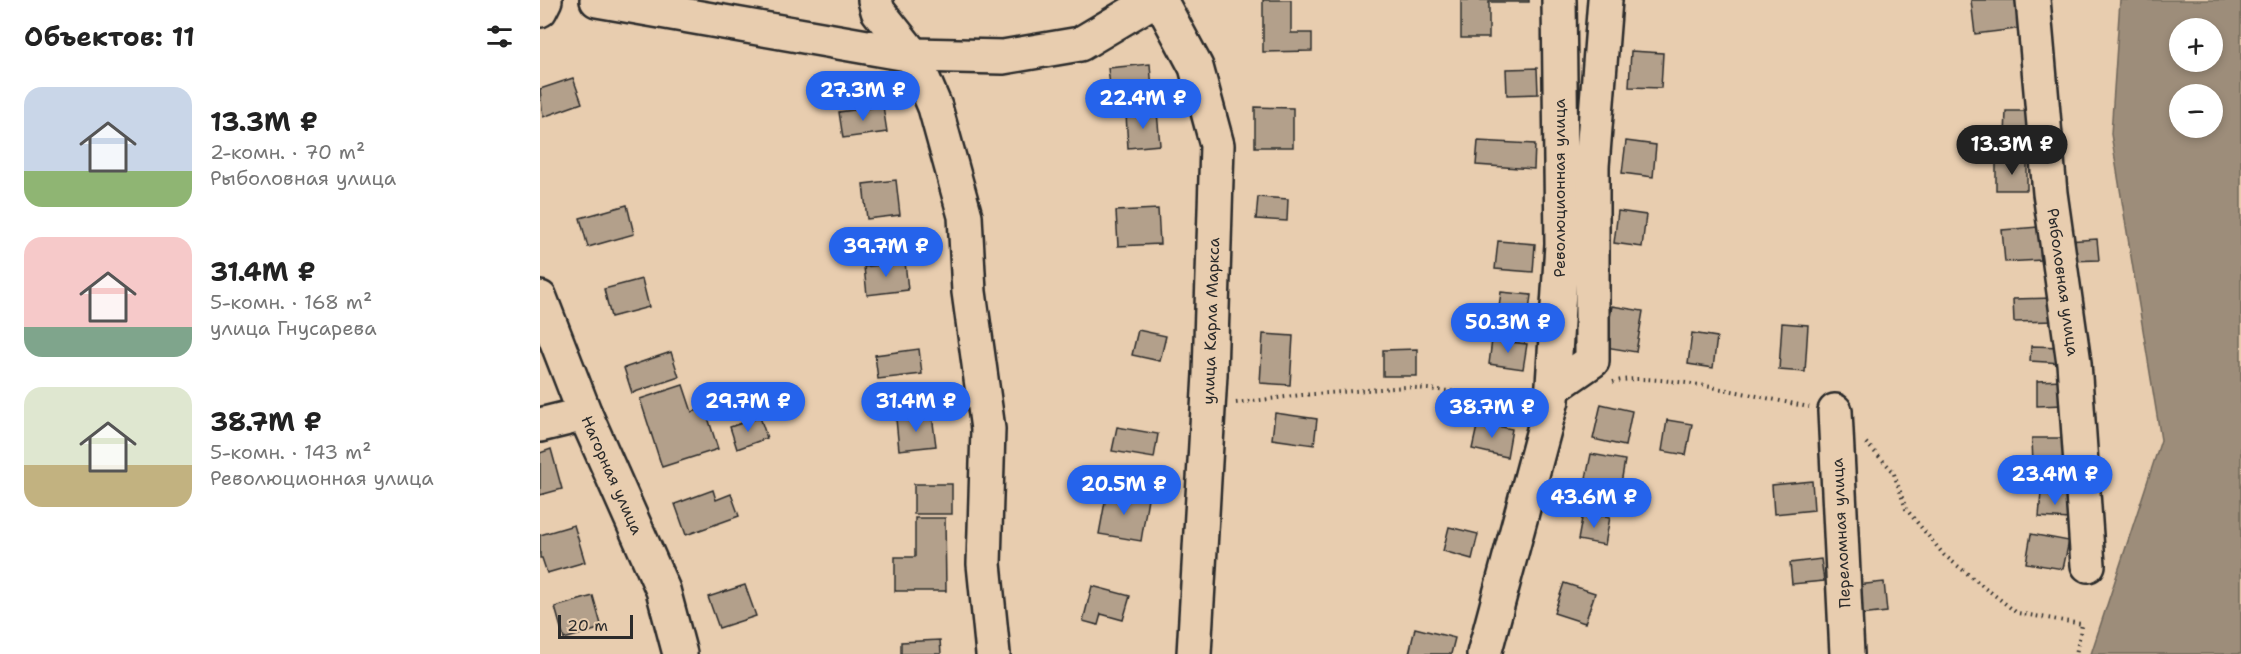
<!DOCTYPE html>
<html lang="ru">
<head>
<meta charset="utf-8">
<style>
	:root { --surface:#fff; --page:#f6f6f6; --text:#222; --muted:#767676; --accent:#2563eb }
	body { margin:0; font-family:"Shantell Sans",sans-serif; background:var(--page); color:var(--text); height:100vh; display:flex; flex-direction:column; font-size:22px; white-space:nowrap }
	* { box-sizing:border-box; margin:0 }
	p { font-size:20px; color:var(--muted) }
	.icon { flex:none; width:33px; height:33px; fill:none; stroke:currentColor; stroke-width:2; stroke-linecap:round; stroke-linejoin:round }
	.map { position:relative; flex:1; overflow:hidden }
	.drawer { display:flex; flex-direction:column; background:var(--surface); width:540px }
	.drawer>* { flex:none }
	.controls { position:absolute; left:1629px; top:18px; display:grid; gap:12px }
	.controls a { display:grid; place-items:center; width:54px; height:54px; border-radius:50%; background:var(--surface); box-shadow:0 3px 9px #0003; font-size:30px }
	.scale { position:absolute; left:18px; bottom:15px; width:75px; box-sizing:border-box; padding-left:6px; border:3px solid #2b2b2b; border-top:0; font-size:16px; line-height:21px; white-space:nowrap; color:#2b2b2b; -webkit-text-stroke:4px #e8cdaf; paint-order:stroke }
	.price { position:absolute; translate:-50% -51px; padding:0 14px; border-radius:21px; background:var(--accent); color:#fff; font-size:20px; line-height:39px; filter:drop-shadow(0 2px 3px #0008) }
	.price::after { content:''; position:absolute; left:50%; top:36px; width:18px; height:14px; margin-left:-9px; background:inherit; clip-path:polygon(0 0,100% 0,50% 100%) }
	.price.current { background:#222; color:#fff }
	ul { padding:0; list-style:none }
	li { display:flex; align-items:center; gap:18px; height:150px; padding:0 24px }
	li span { display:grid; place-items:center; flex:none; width:168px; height:120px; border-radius:18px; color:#555 }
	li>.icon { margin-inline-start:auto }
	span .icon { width:72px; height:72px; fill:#fffc; stroke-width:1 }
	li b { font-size:26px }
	h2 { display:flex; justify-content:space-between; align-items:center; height:72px; padding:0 24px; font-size:26px }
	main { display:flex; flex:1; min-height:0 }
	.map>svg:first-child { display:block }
</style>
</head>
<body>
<main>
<section class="drawer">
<h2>Объектов: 11<svg class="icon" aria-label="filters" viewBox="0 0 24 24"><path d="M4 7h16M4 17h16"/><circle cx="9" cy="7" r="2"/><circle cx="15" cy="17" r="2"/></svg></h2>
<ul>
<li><span style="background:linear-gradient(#c9d6e8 70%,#8fb573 0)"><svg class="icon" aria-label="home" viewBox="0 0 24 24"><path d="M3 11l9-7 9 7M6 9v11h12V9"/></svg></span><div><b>13.3M ₽</b><p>2-комн. · 70 m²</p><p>Рыболовная улица</p></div></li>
<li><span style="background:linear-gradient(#f6c9c9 75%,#7fa58c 0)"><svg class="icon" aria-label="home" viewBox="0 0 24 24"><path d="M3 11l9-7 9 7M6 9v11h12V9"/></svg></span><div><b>31.4M ₽</b><p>5-комн. · 168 m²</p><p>улица Гнусарева</p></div></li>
<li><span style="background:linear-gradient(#dfe7d0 65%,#c2b280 0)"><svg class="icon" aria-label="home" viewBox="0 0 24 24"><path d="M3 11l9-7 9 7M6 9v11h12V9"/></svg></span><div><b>38.7M ₽</b><p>5-комн. · 143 m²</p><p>Революционная улица</p></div></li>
</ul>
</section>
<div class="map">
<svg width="1701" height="654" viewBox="0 0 1701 654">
	<rect width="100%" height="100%" fill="#e8cdaf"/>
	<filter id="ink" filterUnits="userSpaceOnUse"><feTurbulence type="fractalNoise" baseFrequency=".0167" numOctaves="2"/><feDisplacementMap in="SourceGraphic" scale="12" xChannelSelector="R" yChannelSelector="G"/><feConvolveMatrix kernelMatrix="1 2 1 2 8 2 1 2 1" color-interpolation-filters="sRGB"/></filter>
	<g filter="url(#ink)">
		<path fill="#9d8d7a" stroke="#6f665a" stroke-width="1.5" fill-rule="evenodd" d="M1580,0H1701V654H1551L1621,440L1571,134ZM1640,28H1672V62H1640ZM1640,94H1672V128H1640Z"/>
		<g fill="#b3a08b" stroke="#2b2b2b" stroke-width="1.5">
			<path d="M723,0H751V33H772V51L723,52Z"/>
			<path d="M921,0H989V2H949V38H921Z"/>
			<path d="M1431,0H1481L1484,28L1435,34Z"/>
			<path d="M1091,51L1123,53L1121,88L1089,87Z"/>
			<path d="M610,64L612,91L571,95L568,68Z"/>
			<path d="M997,68L998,94L967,95L966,69Z"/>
			<path d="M33,78L42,103L3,117L0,89Z"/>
			<path d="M343,106L347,132L303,138L299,112Z"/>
			<path d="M715,107L753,108V147H715Z"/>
			<path d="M1466,111H1493V136H1465Z"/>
			<path d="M617,112L620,145L588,148L586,114Z"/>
			<path d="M938,141L995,144L994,169L936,165Z"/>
			<path d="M1086,141L1116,145L1113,177L1082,173Z"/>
			<rect x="1456" y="163" width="31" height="27"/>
			<path d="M356,180L360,215L327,219L323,184Z"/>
			<path d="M718,197L748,199L747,221L716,219Z"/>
			<path d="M87,205L94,234L48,247L40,218Z"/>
			<path d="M618,209L620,244L578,246L576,211Z"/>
			<path d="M1078,211L1106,215L1102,247L1074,243Z"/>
			<path d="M1498,227L1501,260L1465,262L1462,230Z"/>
			<path d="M1557,239L1559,260L1528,261L1527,241Z"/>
			<path d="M958,241L995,244L993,272L955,269Z"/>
			<path d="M365,262L368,290L327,295L324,267Z"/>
			<path d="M102,279L109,307L71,317L64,289Z"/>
			<path d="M961,292L991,295L988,319L958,315Z"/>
			<path d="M1514,298L1515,321L1474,322L1473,299Z"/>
			<path d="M1072,306L1103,311L1096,352L1065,347Z"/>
			<path d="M1242,323L1268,325L1265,372L1239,370Z"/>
			<path d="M598,330L626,336L620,361L592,355Z"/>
			<path d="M1152,333L1177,337L1173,368L1148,364Z"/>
			<path d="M723,334L753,336L750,385L720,383Z"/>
			<path d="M952,340L987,344L983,369L949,364Z"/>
			<path d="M1491,346L1523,347L1522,363L1490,361Z"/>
			<path d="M379,349L382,374L338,379L335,355Z"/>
			<path d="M877,349V376H843V350Z"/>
			<path d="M131,352L139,377L92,393L84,368Z"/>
			<path d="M1523,380L1524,405L1497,406V381Z"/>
			<path d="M143,385L152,412L165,408L178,449L122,467L100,399Z"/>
			<path d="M1061,404L1092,411L1085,446L1053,439Z"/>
			<path d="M735,413L777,419L774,445L732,439Z"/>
			<path d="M392,415L396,446L359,450L356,419Z"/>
			<path d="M220,417L227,438L197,449L190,427Z"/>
			<path d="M1127,420L1152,424L1146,455L1122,451Z"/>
			<path d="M938,422L972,429L967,457L932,449Z"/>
			<path d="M577,427L618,434L614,458L572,451Z"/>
			<path d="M1492,438H1530V465L1493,466Z"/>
			<path d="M11,449L22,489L0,495V453Z"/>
			<path d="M1051,454L1085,460L1079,495L1044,488Z"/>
			<path d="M1272,481L1274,510L1234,514L1232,485Z"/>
			<rect x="374" y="484" width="38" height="30"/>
			<path d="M173,490L176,500L191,494L199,516L146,535L135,504Z"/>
			<path d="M567,491L608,498L601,541L559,534Z"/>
			<path d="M1501,492L1531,494L1530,519L1499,517Z"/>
			<path d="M1043,513L1070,517L1065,545L1038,540Z"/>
			<path d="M375,518H405L406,591H355V557H375Z"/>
			<path d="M34,525L45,562L7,573L2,558H0V535Z"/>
			<path d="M909,527L938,534L932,559L903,551Z"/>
			<path d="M1491,534L1529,541L1523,569L1486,563Z"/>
			<path d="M1281,559L1284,581L1252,584L1250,563Z"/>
			<path d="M1344,582L1347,612L1320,615L1317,585Z"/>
			<path d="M1024,583L1055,593L1045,623L1014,613Z"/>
			<path d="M205,585L216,616L179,628L168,597Z"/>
			<path d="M552,586L590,596L583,620L561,614L558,625L543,621Z"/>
			<path d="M53,596L62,628L24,639L15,607Z"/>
			<path d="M875,628L915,638L911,654H869Z"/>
			<path d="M400,640L401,654H361V642Z"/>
		</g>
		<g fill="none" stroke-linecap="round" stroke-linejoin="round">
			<defs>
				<g id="minor">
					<path d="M335,0L338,11L373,55L395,107L425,216L429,292L448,429L444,564L453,654"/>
					<path d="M620,0L656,67L677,145L670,374L654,654"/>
					<path d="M1493,0L1510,193L1534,363L1548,565"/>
					<path d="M0,10L5,0"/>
					<path d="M0,298L45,414L123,590L140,654"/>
					<path d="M1013,388L1052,361V166L1065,0"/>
					<path d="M1295,411L1307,654"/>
					<path d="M0,425L45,414"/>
					<path d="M944,654L1012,400L1022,244L1019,0"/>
				</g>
				<path id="major" d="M57,0L373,55L463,57L540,44L614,0"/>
			</defs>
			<use href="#minor" stroke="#2b2b2b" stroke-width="38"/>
			<use href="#major" stroke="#2b2b2b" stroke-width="38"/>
			<g stroke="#2b2b2b" stroke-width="4" stroke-dasharray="1.5 4.5" stroke-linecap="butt">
				<path d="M1073,382C1112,370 1224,398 1269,407"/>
				<path d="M696,403L762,395L866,387L984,398"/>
				<path d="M1326,443L1353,471L1366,509L1404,555L1477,613L1542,624L1536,654"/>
			</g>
			<use href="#minor" stroke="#e8cdaf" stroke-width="33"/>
			<use href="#major" stroke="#e8cdaf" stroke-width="33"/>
		</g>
	</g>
	<g text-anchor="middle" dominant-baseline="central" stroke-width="6" stroke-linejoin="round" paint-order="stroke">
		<g font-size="16" fill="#2b2b2b" stroke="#e8cdaf">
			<text transform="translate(1019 188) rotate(-90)">Революционная улица</text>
			<text transform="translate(1523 282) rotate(82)">Рыболовная улица</text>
			<text transform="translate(671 321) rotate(-88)">улица Карла Маркса</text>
			<text transform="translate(72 475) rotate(66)">Нагорная улица</text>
			<text transform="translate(1301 533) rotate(-93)">Переломная улица</text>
		</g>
	</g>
</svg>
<div class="controls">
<a>+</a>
<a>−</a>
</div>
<div class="scale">20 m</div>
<b class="price" style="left:323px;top:122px">27.3M ₽</b>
<b class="price" style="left:603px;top:130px">22.4M ₽</b>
<b class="price current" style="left:1472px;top:176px">13.3M ₽</b>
<b class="price" style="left:346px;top:278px">39.7M ₽</b>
<b class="price" style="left:968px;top:354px">50.3M ₽</b>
<b class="price" style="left:208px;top:433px">29.7M ₽</b>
<b class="price" style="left:376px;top:433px">31.4M ₽</b>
<b class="price" style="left:952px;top:439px">38.7M ₽</b>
<b class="price" style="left:1515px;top:506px">23.4M ₽</b>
<b class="price" style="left:584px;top:516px">20.5M ₽</b>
<b class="price" style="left:1054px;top:529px">43.6M ₽</b>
</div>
</main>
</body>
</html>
